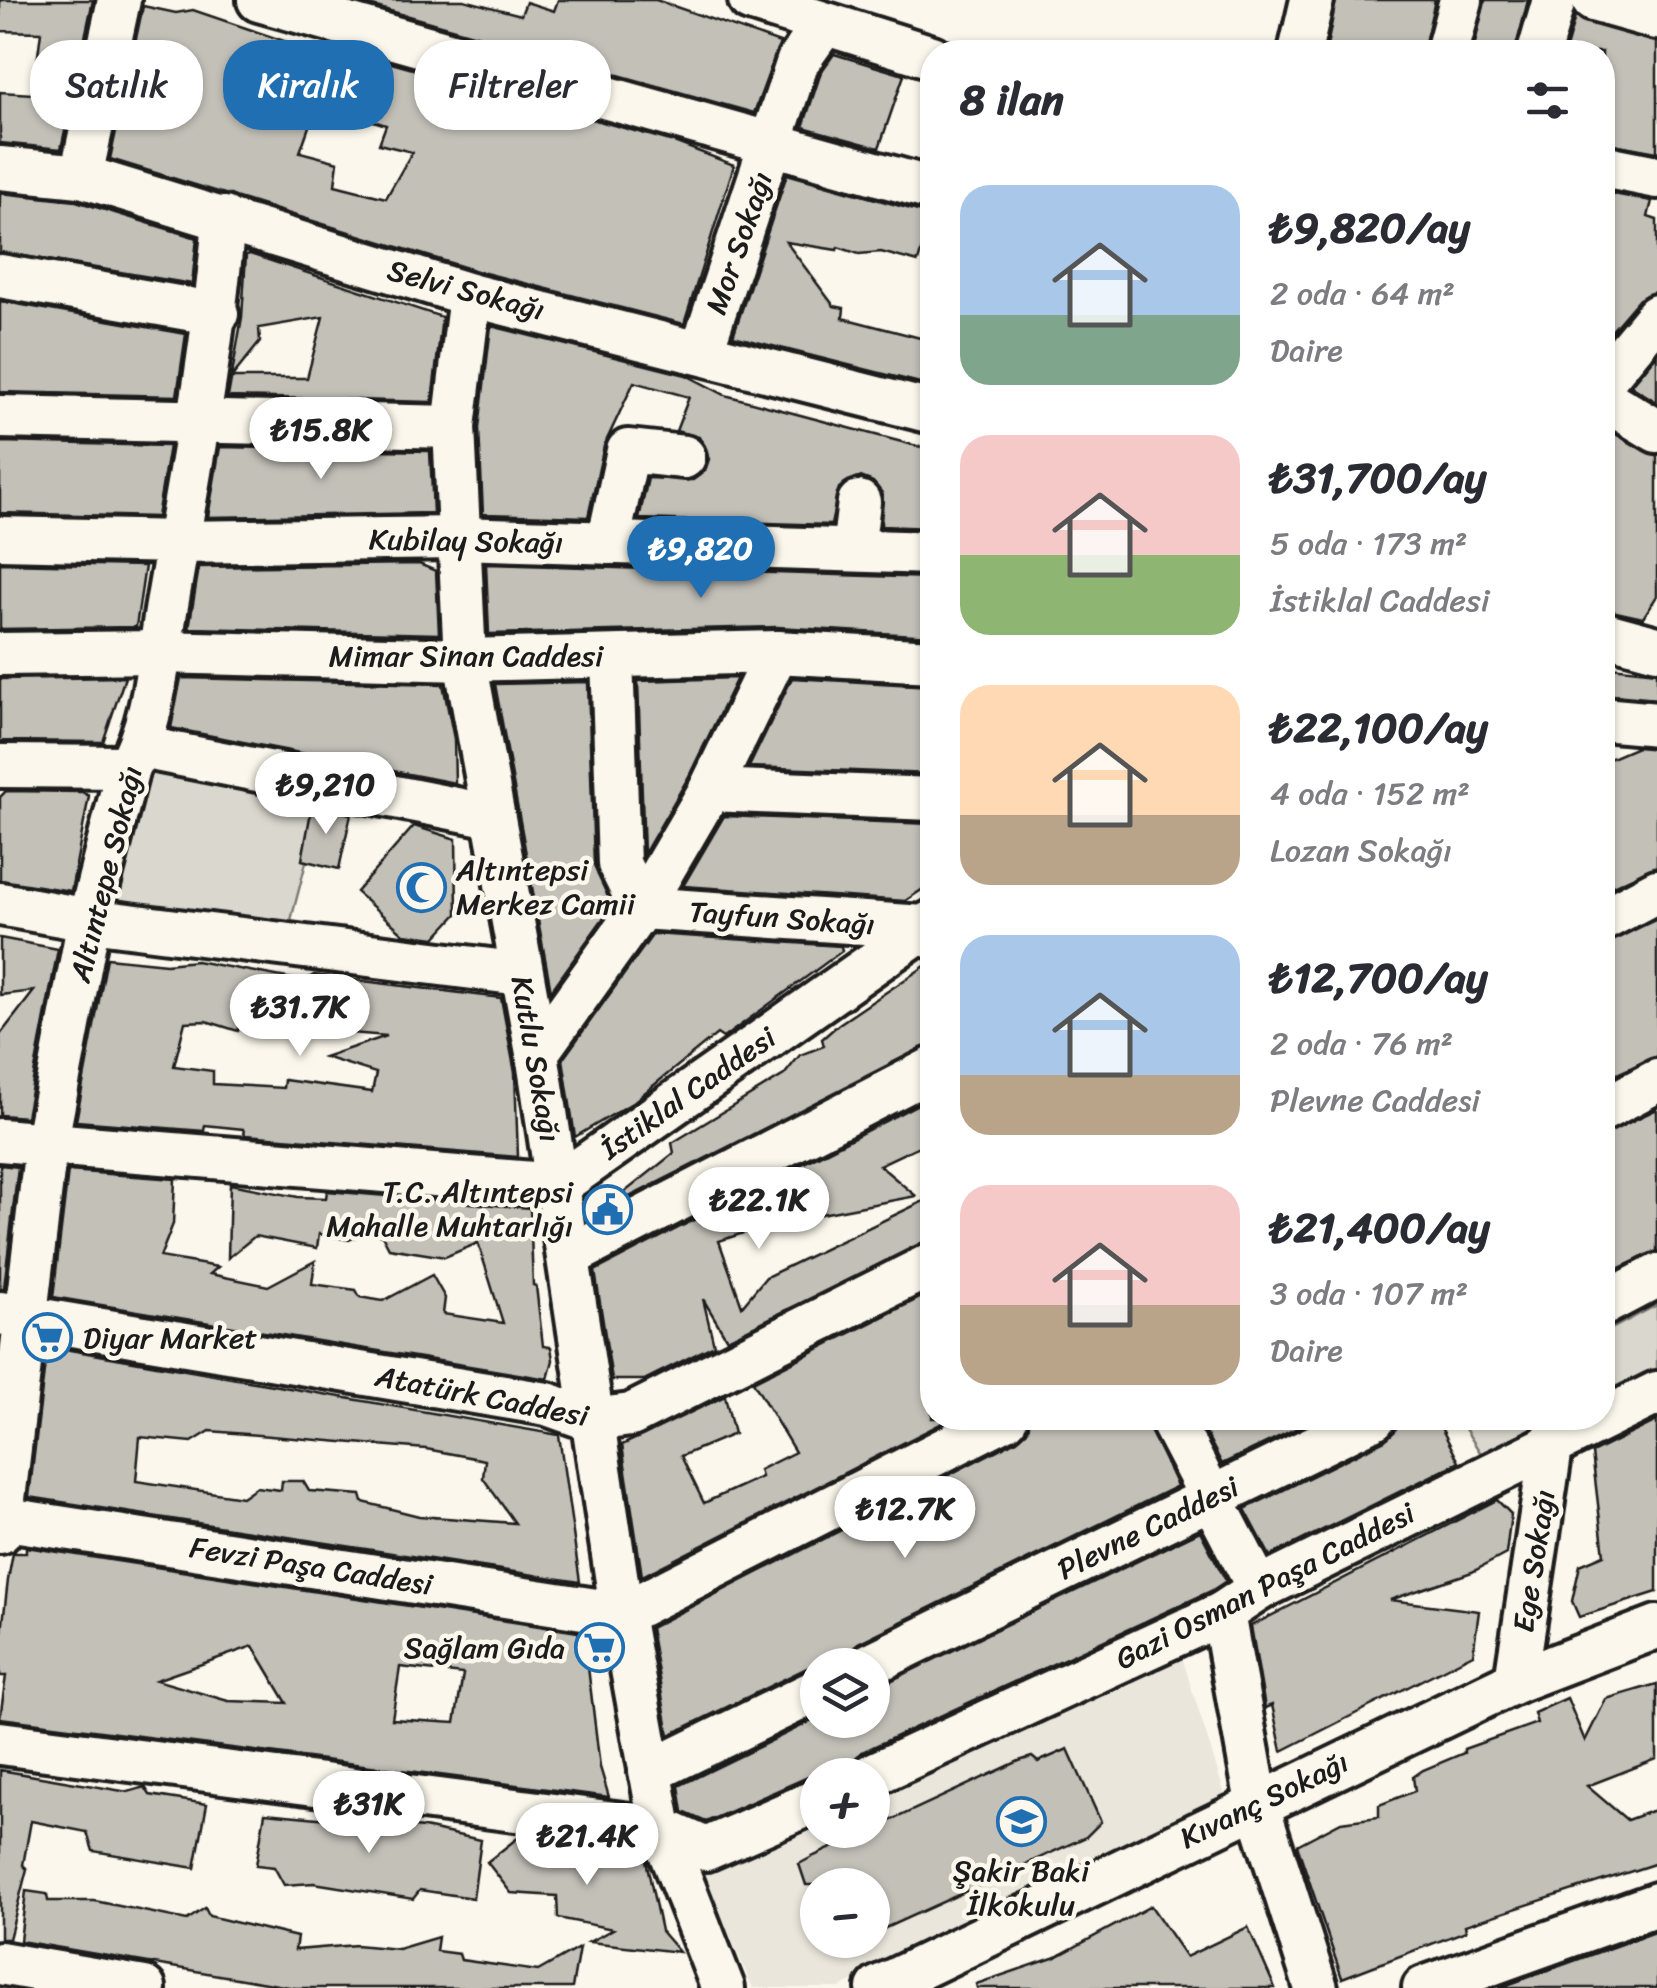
<!DOCTYPE html>
<html lang="tr">
<head>
<meta charset="utf-8">
<style>
	:root { --surface:#fff; --page:#f2f2f3; --text:#2b2b33; --muted:#7c7c81; --accent:#1f6fb2 }
	body { margin:0; font-family:Sriracha,sans-serif; background:var(--page); color:var(--text); height:100vh; display:flex; flex-direction:column; font-size:38px; white-space:nowrap }
	* { box-sizing:border-box; margin:0 }
	p { font-size:32px; color:var(--muted) }
	.icon { flex:none; width:55px; height:55px; fill:none; stroke:currentColor; stroke-width:2; stroke-linecap:round; stroke-linejoin:round }
	.map { position:relative; flex:1; overflow:hidden }
	.panel { position:absolute; left:920px; top:40px; width:695px; height:1390px; display:flex; flex-direction:column; background:var(--surface); border-radius:40px; box-shadow:0 2px 8px #0004 }
	.panel>* { flex:none }
	.top-card { position:absolute; left:30px; top:40px; width:740px; height:90px; display:flex; gap:20px }
	.controls { position:absolute; left:800px; top:1648px; display:grid; gap:20px }
	.controls a { display:grid; place-items:center; width:90px; height:90px; border-radius:50%; background:var(--surface); box-shadow:0 2px 8px #0004; font-size:50px }
	.price { position:absolute; translate:-50% -85px; padding:0 22px; border-radius:35px; background:#fff; color:#222; font-size:32px; line-height:65px; filter:drop-shadow(0 2px 5px #0008) }
	.price::after { content:''; position:absolute; left:50%; top:60px; width:30px; height:22px; margin-left:-15px; background:inherit; clip-path:polygon(0 0,100% 0,50% 100%) }
	.price.on { background:var(--accent); color:#fff }
	ul { padding:0; list-style:none }
	li { display:flex; align-items:center; gap:30px; height:250px; padding:0 40px }
	li span { display:grid; place-items:center; flex:none; width:280px; height:200px; border-radius:30px; color:#555 }
	li>.icon { margin-inline-start:auto }
	span .icon { width:120px; height:120px; fill:#fffc; stroke-width:1 }
	li b { font-size:42px }
	h2 { display:flex; justify-content:space-between; align-items:center; height:120px; padding:0 40px; font-size:42px }
	.tag { padding:0 35px; border-radius:40px; background:var(--surface); box-shadow:0 2px 8px #0004; font-size:35px; line-height:90px }
	.tag.on { background:var(--accent); color:#fff }
	.map>svg:first-child { display:block }
</style>
</head>
<body>
<div class="map">
<svg width="1657" height="1988" viewBox="0 0 1657 1988">
	<rect width="100%" height="100%" fill="#fbf7ec"/>
	<filter id="ink" filterUnits="userSpaceOnUse"><feTurbulence type="fractalNoise" baseFrequency=".01" numOctaves="2"/><feDisplacementMap in="SourceGraphic" scale="20" xChannelSelector="R" yChannelSelector="G"/><feConvolveMatrix kernelMatrix="1 2 1 2 8 2 1 2 1" color-interpolation-filters="sRGB"/></filter>
	<g filter="url(#ink)">
		<path fill="#eae6dc" fill-rule="evenodd" d="M1180,1651L1225,1795L840,1988H753L700,1867L817,1814L818,1830H872L873,1790ZM818,1885H872V1940H818Z"/>
		<g fill="#dad7ce" stroke="#7b7a75" stroke-width="2.5">
			<path d="M144,762L322,801L290,924L108,903Z"/>
			<path d="M1657,1305V1379L1603,1404L1602,1334Z"/>
			<path d="M1458,1418H1575L1485,1460Z"/>
		</g>
		<g fill="#c3c0b8" stroke="#1c1c1c" stroke-width="2.5" fill-rule="evenodd">
			<path d="M0,0H93L61,149L0,143V92L33,94L41,32L0,31Z"/>
			<path d="M351,0H464L521,15L526,2L554,11L558,0H656L780,43L754,113Z"/>
			<path d="M1336,0H1435L1423,52H1326Z"/>
			<path d="M1485,0H1528L1515,52H1473Z"/>
			<path d="M143,6L176,13L193,10L355,65L341,49L674,142L734,165L684,324L477,271L110,159ZM350,77L370,120L386,125L379,144L412,152L386,198L335,185L338,162L300,152L320,95L346,104Z"/>
			<path d="M1575,17L1657,42V152L1602,142V52H1565Z"/>
			<path d="M834,54L904,75L879,148L803,127L821,72Z"/>
			<path d="M787,174L932,215L918,262L881,252L859,254L838,247L837,250L786,242L834,306L844,308L843,318L932,341V386L733,336Z"/>
			<path d="M1602,192L1652,201L1648,217L1657,220V292L1639,299L1602,342Z"/>
			<path d="M0,193L76,201L197,238L192,284L0,252Z"/>
			<path d="M250,254L442,317L432,402L228,397L242,317L246,255ZM323,317L307,378H231L260,342L259,328Z"/>
			<path d="M0,301L186,334L177,396L0,392Z"/>
			<path d="M491,326L686,375L725,395L932,450V528L881,526L882,493L873,482L861,477L839,488L831,525L639,519L648,478L693,480L705,471L709,459L699,437L676,431L689,397L634,382L604,446L588,517L483,514L479,428Z"/>
			<path d="M1657,355V402L1631,386Z"/>
			<path d="M1602,427L1657,456V596L1643,618L1602,609Z"/>
			<path d="M0,442L169,446L157,517L0,513Z"/>
			<path d="M220,447L430,451L433,513L208,517Z"/>
			<path d="M0,563L145,566L136,627L0,629Z"/>
			<path d="M419,564L436,571L439,634L189,628L199,567Z"/>
			<path d="M486,564L932,578V636L777,627L489,634Z"/>
			<path d="M1602,666L1657,672V699L1602,694Z"/>
			<path d="M125,677L103,742L0,741V679Z"/>
			<path d="M181,678L443,684L454,739L455,783L171,728Z"/>
			<path d="M737,678L688,778L644,854L638,681Z"/>
			<path d="M792,678L932,686V774L749,767Z"/>
			<path d="M588,682L594,865L612,906L551,991L495,684Z"/>
			<path d="M1637,747L1657,749V866L1602,891V762Z"/>
			<path d="M6,791L82,792L89,796L71,891L0,880V797Z"/>
			<path d="M312,806L351,814L339,869L302,860Z"/>
			<path d="M724,816L932,824V883L905,901L683,886Z"/>
			<path d="M414,826L456,839L457,914L435,938L404,934L356,892Z"/>
			<path d="M1657,919V1056L1602,1081V945Z"/>
			<path d="M653,934L841,946L842,951L723,1038L717,1034L632,1103L575,1137L563,1059Z"/>
			<path d="M0,938L58,949L26,1117L0,1115V1035L34,991L0,995Z"/>
			<path d="M107,958L166,964L196,961L303,981L314,975L501,998L515,1073L518,1157L245,1135L243,1129L205,1125L204,1131L76,1121ZM206,1021L238,1031L240,1024L387,1036L324,1057L376,1073L372,1092L284,1080L283,1088L213,1084V1071L174,1066L185,1022Z"/>
			<path d="M925,966L932,981V1044L625,1199L621,1195L674,1153L672,1143L784,1075L800,1055L824,1046L822,1039L839,1024Z"/>
			<path d="M932,1097V1140L879,1165L916,1196L774,1223L719,1241L742,1306L766,1277L932,1197V1239L727,1339L703,1299L714,1345L644,1380H612L595,1271Z"/>
			<path d="M1657,1109V1251L1602,1276V1135Z"/>
			<path d="M0,1165L18,1167L4,1288L0,1289Z"/>
			<path d="M68,1171L175,1179L173,1224L160,1257L218,1267L210,1274L268,1286L315,1261L312,1284L356,1290L360,1297L383,1301L432,1275L445,1298L443,1314L503,1323L478,1243L445,1257L389,1248L382,1235L362,1234L349,1240L319,1234L317,1248L255,1236L228,1258L230,1184L298,1197L326,1198L327,1191L530,1208L533,1285L536,1286L543,1346L551,1347L553,1360L548,1379L53,1297Z"/>
			<path d="M932,1292V1418H952L642,1576L622,1445L725,1396L734,1434L681,1456L704,1503L761,1477L759,1470L795,1452L753,1382Z"/>
			<path d="M47,1346L559,1435L580,1582L29,1497ZM210,1431L426,1449L485,1460L483,1478L515,1523L419,1516L363,1502L361,1495L309,1491L303,1481H282L281,1490L256,1487L242,1497L136,1481L140,1437L192,1442Z"/>
			<path d="M1031,1418H1096L1101,1427L1119,1418H1145L1177,1486L858,1643L848,1652L844,1665L807,1668L669,1735L650,1628L1017,1440L1027,1431Z"/>
			<path d="M1198,1418H1318L1222,1464Z"/>
			<path d="M1399,1418H1436L1459,1462L1270,1556L1245,1509L1385,1440L1395,1431Z"/>
			<path d="M1657,1421V1592L1579,1617L1572,1601L1580,1565L1604,1555L1592,1453Z"/>
			<path d="M1497,1500L1511,1514L1506,1554L1472,1572L1390,1600L1479,1611L1473,1654L1282,1751L1272,1705L1265,1708L1251,1626Z"/>
			<path d="M1200,1531L1226,1581L1211,1591L862,1752L841,1775L808,1777L706,1822L683,1812L679,1786L818,1718L872,1720V1689Z"/>
			<path d="M26,1547L578,1632L588,1667L600,1767L609,1797L0,1718L6,1676H0V1649L8,1580L13,1553H26ZM253,1646L287,1703L228,1701L156,1680ZM400,1667L463,1674L455,1723L392,1719Z"/>
			<path d="M1657,1684V1759L1587,1786L1627,1820L1657,1809V1863L1465,1925L1466,1931L1342,1978L1297,1845L1341,1822L1379,1817V1805L1415,1791L1413,1777L1423,1770L1464,1753V1749L1537,1723L1534,1713L1567,1698L1585,1741L1606,1699Z"/>
			<path d="M1068,1749L1101,1822L1086,1837L872,1934V1885H806L799,1864L814,1856L1019,1761L1032,1757L1038,1762Z"/>
			<path d="M0,1770L128,1792L145,1787L150,1795L207,1804L195,1868L93,1851L87,1832L31,1821L23,1865L27,1869L9,1939H0Z"/>
			<path d="M265,1813L424,1828L481,1840L473,1898L420,1890L413,1899L314,1883L284,1885L274,1867L256,1865Z"/>
			<path d="M520,1836L591,1845L593,1854L646,1860L661,1931L679,1952L589,1942L613,1929L558,1918L557,1896L511,1893L487,1862Z"/>
			<path d="M26,1891L47,1894L48,1901H95L187,1920L205,1908L209,1916L297,1937L295,1950L356,1945L398,1949L438,1937L436,1951L459,1954L461,1960L538,1971L579,1948L572,1988H295L20,1941Z"/>
			<path d="M1151,1906L1186,1957L1248,1927L1275,1988H977L976,1984L1056,1957Z"/>
			<path d="M1657,1931V1988H1499Z"/>
		</g>
		<g fill="none" stroke-linecap="round" stroke-linejoin="round">
			<defs>
				<g id="minor">
					<path d="M259,0L932,189"/>
					<path d="M750,0L932,57"/>
					<path d="M1593,0L1657,18"/>
					<path d="M1300,52L1312,0"/>
					<path d="M1447,52L1461,0"/>
					<path d="M1539,52L1554,0"/>
					<path d="M1602,166L1657,177"/>
					<path d="M0,168L81,176L470,295L932,412"/>
					<path d="M81,176L119,0"/>
					<path d="M0,276L217,314"/>
					<path d="M470,295L454,427L465,660L537,1053L622,1614L661,1829L723,1988"/>
					<path d="M702,350L798,61L823,26"/>
					<path d="M1602,382L1657,316"/>
					<path d="M1602,398L1657,431"/>
					<path d="M0,417L454,427"/>
					<path d="M0,538L178,542L458,538L932,553"/>
					<path d="M608,543L628,451L684,457"/>
					<path d="M853,550L859,502"/>
					<path d="M1602,633L1657,648"/>
					<path d="M0,654L159,652L465,660L777,652L932,661"/>
					<path d="M612,657L619,864L641,908"/>
					<path d="M1602,719L1657,724"/>
					<path d="M140,747L492,816"/>
					<path d="M0,766L128,767"/>
					<path d="M710,790L932,799"/>
					<path d="M0,904L89,920L521,974"/>
					<path d="M641,908L924,927L929,936"/>
					<path d="M1602,920L1657,891"/>
					<path d="M537,1053L641,908L710,790L777,652"/>
					<path d="M1602,1110L1657,1081"/>
					<path d="M0,1140L558,1185L932,922"/>
					<path d="M569,1256L932,1069"/>
					<path d="M1602,1305L1657,1276"/>
					<path d="M0,1313L547,1404L592,1420L631,1415L932,1264"/>
					<path d="M1170,1418L1259,1589"/>
					<path d="M0,1518L622,1614L1006,1418"/>
					<path d="M0,1532L46,1146L89,920L128,767C155,722 158,657 167,605C189,476 214,348 224,218"/>
					<path d="M1223,1613L1257,1803L1316,1988"/>
					<path d="M869,1665L1374,1418"/>
					<path d="M1516,1681L1552,1441"/>
					<path d="M0,1743L661,1829L706,1849L818,1800"/>
					<path d="M650,1772L818,1690"/>
					<path d="M872,1775L1223,1613L1259,1589L1657,1393"/>
					<path d="M0,1963L144,1988"/>
					<path d="M878,1988L1516,1681L1657,1627"/>
					<path d="M1424,1988L1657,1904"/>
				</g>
			</defs>
			<use href="#minor" stroke="#1c1c1c" stroke-width="50"/>
			<use href="#minor" stroke="#fbf7ec" stroke-width="42"/>
		</g>
	</g>
	<defs>
		<symbol id="mosque-ring" viewBox="-11 -11 22 22"><circle r="9.5" fill="#fbf7ec" stroke="#1f6fb2" stroke-width="1.5"/><path d="M3.5-4.9A6 6 0 1 0 3.5 4.9A5 5 0 1 1 3.5-4.9Z" fill="#1f6fb2"/></symbol>
		<symbol id="civic-ring" viewBox="-11 -11 22 22"><circle r="9.5" fill="#fbf7ec" stroke="#1f6fb2" stroke-width="1.5"/><path d="M-.6-6.5H3V-4.5H.6V-3L4-1V1h2V6H-6V1h2V-1L-.6-3ZM-1.2 2.5V6h2.4V2.5Z" fill="#1f6fb2"/></symbol>
		<symbol id="supermarket-ring" viewBox="-11 -11 22 22"><circle r="9.5" fill="#fbf7ec" stroke="#1f6fb2" stroke-width="1.5"/><path d="M-6-5.5h2.5l.6 2H6L4.5 2H-2.5L-4.4-4H-6ZM-1.5 3.2a1.3 1.3 0 1 0 .1 0ZM3 3.2a1.3 1.3 0 1 0 .1 0Z" fill="#1f6fb2"/></symbol>
		<symbol id="school-ring" viewBox="-11 -11 22 22"><circle r="9.5" fill="#fbf7ec" stroke="#1f6fb2" stroke-width="1.5"/><path d="M0-5L7-2L0 1L-7-2ZM-4 1L0 2.5L4 1V4Q0 6-4 4Z" fill="#1f6fb2"/></symbol>
	</defs>
	<g fill-rule="evenodd">
		<use href="#mosque-ring" x="394" y="860" width="55" height="55"/>
		<use href="#civic-ring" x="580" y="1182" width="55" height="55"/>
		<use href="#supermarket-ring" x="20" y="1310" width="55" height="55"/>
		<use href="#supermarket-ring" x="572" y="1620" width="55" height="55"/>
		<use href="#school-ring" x="994" y="1794" width="55" height="55"/>
	</g>
	<g text-anchor="middle" dominant-baseline="central" stroke-width="9" stroke-linejoin="round" paint-order="stroke">
		<g font-size="30" fill="#1c1c1c" stroke="#fbf7ec">
			<text transform="translate(739 243) rotate(-71)">Mor Sokağı</text>
			<text transform="translate(466 290) rotate(15)">Selvi Sokağı</text>
			<text transform="translate(466 541) rotate(1)">Kubilay Sokağı</text>
			<text x="466" y="656">Mimar Sinan Caddesi</text>
			<text transform="translate(106 874) rotate(-76)">Altıntepe Sokağı</text>
			<text transform="translate(782 918) rotate(4)">Tayfun Sokağı</text>
			<text transform="translate(536 1059) rotate(80)">Kutlu Sokağı</text>
			<text transform="translate(688 1093) rotate(-35)">İstiklal Caddesi</text>
			<text transform="translate(482 1396) rotate(11)">Atatürk Caddesi</text>
			<text transform="translate(1148 1528) rotate(-26)">Plevne Caddesi</text>
			<text transform="translate(1534 1561) rotate(-81)">Ege Sokağı</text>
			<text transform="translate(311 1566) rotate(9)">Fevzi Paşa Caddesi</text>
			<text transform="translate(1265 1586) rotate(-27)">Gazi Osman Paşa Caddesi</text>
			<text transform="translate(1264 1800) rotate(-26)">Kıvanç Sokağı</text>
		</g>
		<g font-size="30" fill="#1c1c1c" stroke="#fbf7ec" text-anchor="start">
			<text x="456" y="870">Altıntepsi<tspan x="456" dy="34">Merkez Camii</tspan></text>
			<text x="573" y="1192" text-anchor="end">T.C. Altıntepsi<tspan x="573" dy="34">Mahalle Muhtarlığı</tspan></text>
			<text x="83" y="1338">Diyar Market</text>
			<text x="565" y="1648" text-anchor="end">Sağlam Gıda</text>
			<text x="1021" y="1871" text-anchor="middle">Şakir Baki<tspan x="1021" dy="34">İlkokulu</tspan></text>
		</g>
	</g>
</svg>
<div class="controls">
<a><svg class="icon" aria-label="layers" viewBox="0 0 24 24"><path d="M12 4l9 5-9 5-9-5zM3 14l9 5 9-5"/></svg></a>
<a>+</a>
<a>−</a>
</div>
<b class="price" style="left:321px;top:482px">₺15.8K</b>
<b class="price on" style="left:701px;top:601px">₺9,820</b>
<b class="price" style="left:326px;top:837px">₺9,210</b>
<b class="price" style="left:300px;top:1059px">₺31.7K</b>
<b class="price" style="left:759px;top:1252px">₺22.1K</b>
<b class="price" style="left:905px;top:1561px">₺12.7K</b>
<b class="price" style="left:369px;top:1856px">₺31K</b>
<b class="price" style="left:587px;top:1888px">₺21.4K</b>
<div class="top-card">
<a class="tag">Satılık</a>
<a class="tag on">Kiralık</a>
<a class="tag">Filtreler</a>
</div>
<section class="panel">
<h2>8 ilan<svg class="icon" aria-label="filters" viewBox="0 0 24 24"><path d="M4 7h16M4 17h16"/><circle cx="9" cy="7" r="2"/><circle cx="15" cy="17" r="2"/></svg></h2>
<ul>
<li><span style="background:linear-gradient(#a9c7e8 65%,#7fa58c 0)"><svg class="icon" aria-label="home" viewBox="0 0 24 24"><path d="M3 11l9-7 9 7M6 9v11h12V9"/></svg></span><div><b>₺9,820/ay</b><p>2 oda · 64 m²</p><p>Daire</p></div></li>
<li><span style="background:linear-gradient(#f6c9c9 60%,#8fb573 0)"><svg class="icon" aria-label="home" viewBox="0 0 24 24"><path d="M3 11l9-7 9 7M6 9v11h12V9"/></svg></span><div><b>₺31,700/ay</b><p>5 oda · 173 m²</p><p>İstiklal Caddesi</p></div></li>
<li><span style="background:linear-gradient(#ffd9b3 65%,#b9a48a 0)"><svg class="icon" aria-label="home" viewBox="0 0 24 24"><path d="M3 11l9-7 9 7M6 9v11h12V9"/></svg></span><div><b>₺22,100/ay</b><p>4 oda · 152 m²</p><p>Lozan Sokağı</p></div></li>
<li><span style="background:linear-gradient(#a9c7e8 70%,#b9a48a 0)"><svg class="icon" aria-label="home" viewBox="0 0 24 24"><path d="M3 11l9-7 9 7M6 9v11h12V9"/></svg></span><div><b>₺12,700/ay</b><p>2 oda · 76 m²</p><p>Plevne Caddesi</p></div></li>
<li><span style="background:linear-gradient(#f6c9c9 60%,#b9a48a 0)"><svg class="icon" aria-label="home" viewBox="0 0 24 24"><path d="M3 11l9-7 9 7M6 9v11h12V9"/></svg></span><div><b>₺21,400/ay</b><p>3 oda · 107 m²</p><p>Daire</p></div></li>
</ul>
</section>
</div>
</body>
</html>
